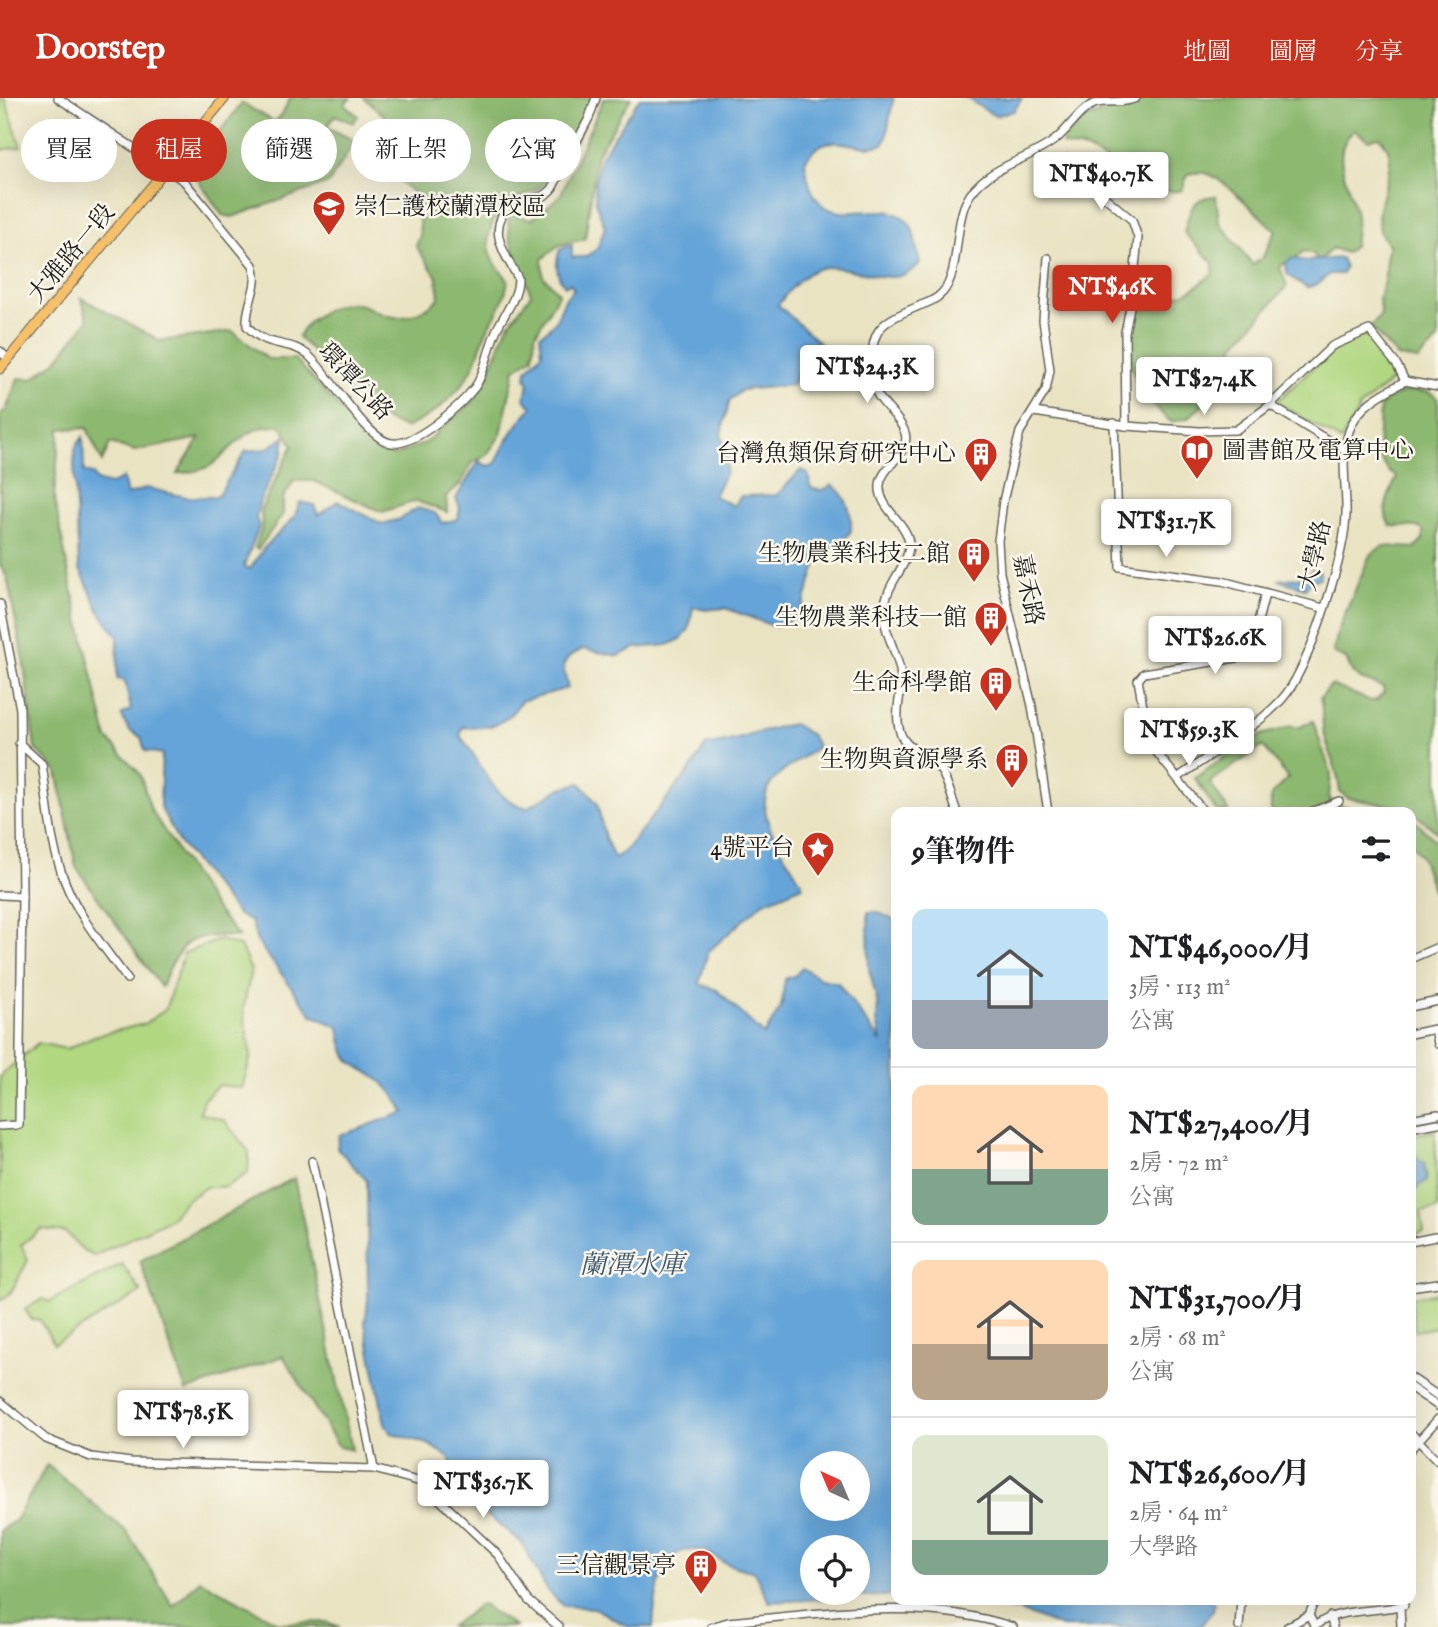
<!DOCTYPE html>
<html lang="zh-TW">
<head>
<meta charset="utf-8">
<style>
	:root { --surface:#fff; --page:#f6f6f6; --text:#202124; --muted:#757577; --line:#e0e0e0; --accent:#c8321e }
	body { margin:0; font-family:"IM FELL English","Noto Serif TC",serif; background:var(--page); color:var(--text); height:100vh; display:flex; flex-direction:column; font-size:26px; white-space:nowrap }
	* { box-sizing:border-box; margin:0 }
	p { font-size:23px; color:var(--muted) }
	.icon { flex:none; width:38px; height:38px; fill:none; stroke:currentColor; stroke-width:2; stroke-linecap:round; stroke-linejoin:round }
	.map { position:relative; flex:1; overflow:hidden }
	.drawer { position:absolute; left:891px; top:709px; width:525px; height:798px; display:flex; flex-direction:column; background:var(--surface); border-radius:14px; box-shadow:0 7px 28px #0002 }
	.drawer>* { flex:none }
	.banner { position:absolute; left:21px; top:21px; width:665px; height:63px; display:flex; gap:14px }
	.needle { width:46px; rotate:316deg }
	.tools { position:absolute; left:800px; top:1353px; display:grid; gap:14px }
	.tools a { display:grid; place-items:center; width:70px; height:70px; border-radius:50%; background:var(--surface); box-shadow:0 7px 28px #0002; font-size:35px }
	.price { position:absolute; translate:-50% -60px; padding:0 16px; border-radius:7px; background:#fff; color:#222; font-size:23px; line-height:46px; filter:drop-shadow(0 2px 4px #0008) }
	.price::after { content:''; position:absolute; left:50%; top:42px; width:21px; height:16px; margin-left:-10px; background:inherit; clip-path:polygon(0 0,100% 0,50% 100%) }
	.price.on { background:var(--accent); color:#fff }
	ul { padding:0; list-style:none }
	li { display:flex; align-items:center; gap:21px; height:175px; padding:0 21px }
	li+li { border-top:2px solid var(--line) }
	li span { display:grid; place-items:center; flex:none; width:196px; height:140px; border-radius:14px; color:#555 }
	li>.icon { margin-inline-start:auto }
	span .icon { width:84px; height:84px; fill:#fffc; stroke-width:1 }
	li b { font-size:30px }
	h2 { display:flex; justify-content:space-between; align-items:center; height:84px; padding:0 21px; font-size:30px }
	.pill { padding:0 24px; border-radius:32px; background:var(--surface); box-shadow:0 7px 28px #0002; font-size:24px; line-height:63px }
	.pill.on { background:var(--accent); color:#fff }
	header { display:flex; align-items:center; gap:42px; box-sizing:border-box; height:98px; padding:0 35px; background:var(--accent); color:#fff }
	header strong { font-size:33px }
	nav { display:flex; gap:38px; margin-inline-start:auto; font-size:24px }
	.map>svg:first-child { display:block }
</style>
</head>
<body>
<header>
<strong>Doorstep</strong>
<nav><a>地圖</a><a>圖層</a><a>分享</a></nav>
</header>
<div class="map">
<svg width="1438" height="1529" viewBox="0 0 1438 1529">
	<rect width="100%" height="100%" fill="#fbf7ec"/>
	<filter id="ink" filterUnits="userSpaceOnUse"><feTurbulence type="fractalNoise" baseFrequency=".0143" numOctaves="2"/><feDisplacementMap in="SourceGraphic" scale="14" xChannelSelector="R" yChannelSelector="G"/><feConvolveMatrix kernelMatrix="1 2 1 2 8 2 1 2 1" color-interpolation-filters="sRGB"/></filter>
	<filter id="wash" filterUnits="userSpaceOnUse"><feTurbulence type="fractalNoise" baseFrequency=".00686" numOctaves="4" result="noise"/><feDisplacementMap in="SourceGraphic" scale="28" xChannelSelector="R" yChannelSelector="G"/><feGaussianBlur stdDeviation="1.57" result="paint"/><feColorMatrix in="noise" values="0 0 0 0 0 0 0 0 0 0 0 0 0 0 0 0 0 1.4 0 .05"/><feComposite in="paint" operator="in"/></filter>
	<g filter="url(#wash)">
		<rect width="100%" height="100%" fill="#e9e3c2"/>
		<g fill="#b1d781" stroke="#667a4e" stroke-width="2">
			<path d="M0,0H5L21,49L0,52Z"/>
			<path d="M1366,236C1379,250 1392,261 1393,281L1360,309L1341,343L1276,304L1334,250Z"/>
			<path d="M219,842L240,848L251,872L243,912L251,958L242,990L218,987L203,1002L200,1015L224,1022L249,1054L248,1075L225,1089H206L185,1103L170,1121L94,1158L84,1153L65,1134L41,1131L21,1147L28,1162L10,1196L0,1202V978L38,945L67,951L94,938L144,926L165,912L184,855Z"/>
			<path d="M1435,1033L1438,1111L1421,1114L1424,1134L1411,1137V1037Z"/>
			<path d="M122,1166L141,1194L54,1246L39,1221L32,1222L25,1211L43,1201L49,1204Z"/>
			<path d="M1438,1195V1229L1415,1233L1411,1199Z"/>
		</g>
		<g fill="#8cb86f" stroke="#546a46" stroke-width="2">
			<path d="M290,0H351L344,6L358,18L353,25L335,17L327,29L355,43L329,85L232,119L222,117L191,71L242,5L275,24L283,15Z"/>
			<path d="M364,0H591C585,29 563,70 540,89C532,96 520,98 511,103C494,111 485,138 490,156C492,164 503,175 508,182C505,203 497,214 487,232C481,245 478,261 471,273C456,299 433,318 405,330L381,320L298,239C308,220 334,202 358,206C369,208 378,216 389,218C407,223 427,212 439,200L437,179L416,148L420,137L417,98C386,70 369,62 385,18Z"/>
			<path d="M604,0H631L597,56L585,141L559,147L542,161L543,178L559,195L535,237L533,259L515,271L501,336L486,358L473,364L461,385L446,399L447,414L416,403L382,414L314,383H294L283,400V416L258,451L255,450L262,430L261,411L293,347L281,328C245,326 236,349 210,368C202,373 187,374 177,376L200,340L135,353L110,345L102,364L87,330L60,331L54,400L71,487L107,640L140,676L151,712L211,805L239,839C186,835 182,842 161,889L76,769L57,673L35,651L23,559L7,479L0,467V316L6,312L18,280L32,281L56,263L88,222L81,200L161,243L232,233L268,261H295L371,345L394,358L425,345L472,304L486,282L507,229L531,196L510,142L508,117L532,121L560,98Z"/>
			<path d="M1146,0H1438V242L1418,262L1398,259L1370,229L1381,217C1376,192 1383,196 1385,177C1385,166 1386,158 1389,147C1356,115 1412,66 1379,39L1368,42L1355,32C1325,55 1353,89 1356,119C1357,128 1355,139 1354,148L1346,155L1332,150L1318,165L1314,156L1304,153L1291,164L1283,166L1280,170L1287,188L1234,248V258L1240,267L1238,276L1188,320L1171,324C1158,313 1144,297 1136,281C1123,255 1134,197 1150,174C1168,211 1190,196 1213,175V165L1184,134C1189,115 1192,98 1216,98L1219,124L1253,167L1263,159L1276,132C1258,119 1225,80 1205,75C1200,74 1193,75 1188,76L1182,92C1157,101 1110,63 1088,52C1079,48 1071,52 1062,46C1083,4 1122,21 1146,0Z"/>
			<path d="M1407,293L1428,294L1438,300V735L1409,711L1348,700L1340,694C1338,670 1329,656 1324,634C1321,623 1324,613 1320,600L1331,587L1371,603L1377,602L1384,594L1383,589L1361,581L1353,575L1346,561L1333,555L1339,530L1370,457L1383,448L1415,450L1423,442V432L1418,429L1391,428C1379,414 1390,394 1397,379L1389,374L1378,357L1380,309L1387,301Z"/>
			<path d="M1313,623L1331,676L1329,698L1333,707L1389,714H1271V697L1288,680L1263,648L1210,684L1229,714H1217L1195,680C1216,666 1236,649 1259,638C1270,633 1281,634 1290,628L1298,630Z"/>
			<path d="M1411,719L1438,745V806L1421,759L1411,745Z"/>
			<path d="M294,1080L346,1324L352,1352L339,1349L283,1258L186,1293L140,1163Z"/>
			<path d="M47,1367L127,1434L173,1508L200,1482L279,1525L327,1524L340,1529H0V1432L15,1423Z"/>
			<path d="M481,1506L515,1529H450Z"/>
		</g>
		<g fill="#65a4d8" stroke="#40607a" stroke-width="2" fill-rule="evenodd">
			<path d="M640,0H894C889,15 889,34 884,46C852,58 830,25 805,63C814,155 883,86 911,128C914,133 918,157 920,165C892,201 842,154 809,175C797,183 786,196 778,207L824,249L828,260C803,263 802,263 793,287L742,292L730,302L721,336L727,355L726,374L714,398L734,408L741,398L777,397L801,372L808,376L811,390L822,393L832,387C848,398 852,415 851,433L841,445L819,459L800,517L776,529L725,510L705,512L693,509L689,531L681,541L668,547L635,550L618,558L583,551L569,559L563,568L568,590L521,603C506,627 491,631 463,629L460,638C484,666 489,700 527,710L561,690L580,685L597,705L605,739L614,760L624,754L690,672L706,647C737,645 764,630 794,626L811,637L818,649C804,660 779,673 770,687C751,719 790,761 803,788L762,805L708,854L699,886L717,892L764,937L781,909L785,881L796,877L802,869L821,881L838,885L881,944L877,922L878,906L869,871L868,814H878L896,823V1497L769,1504L754,1474C744,1471 733,1469 723,1464C717,1461 711,1455 704,1453C659,1441 655,1499 653,1529H629L594,1510L564,1508L549,1495L521,1444L484,1415L461,1386L449,1360L428,1346L391,1335L385,1326L365,1226L368,1202L367,1083L337,1050L339,1038L405,1014C399,1006 393,994 385,987C357,962 345,975 339,929L312,917L257,843L251,823L238,817L178,743L160,708L162,656L145,653L141,639L130,633L121,617L131,612L125,583L117,581L118,539L101,516L79,469L74,368L75,350L83,339L84,374L93,376L96,383L110,387L123,380L127,397L147,390L186,399H217L246,353L266,351L285,339L283,355L260,402L256,420L259,429L244,468L250,471L264,450L294,420L300,404L314,407L318,417L338,403L382,426L400,421L418,410L435,415L443,425L458,421L460,410L456,400L479,363L487,368L495,366C505,345 516,325 532,310L524,300L529,286L526,281L527,272L542,255L540,237C565,222 556,206 574,191L570,185L565,188C555,177 555,165 560,151L572,147V159H585L597,151L605,129L596,106L595,84L601,58ZM812,1365H858V1410H812ZM812,1449H858V1494H812Z"/>
			<path d="M966,0H1022L1014,13L995,18Z"/>
			<path d="M1292,160L1306,163L1341,160L1345,169L1342,176H1329L1320,185L1307,190L1287,176L1286,165Z"/>
			<path d="M1314,470L1320,473V480L1311,483L1305,490L1278,482L1304,479Z"/>
			<path d="M1417,1058V1062L1424,1064L1427,1083L1418,1088V1091L1411,1093V1060Z"/>
			<path d="M963,1502H1210L1214,1504L1213,1512L1200,1529H1062L1020,1513Z"/>
		</g>
	</g>
	<g filter="url(#ink)">
		<g fill="none" stroke-linecap="round" stroke-linejoin="round">
			<defs>
				<g id="minor">
					<path d="M58,0L184,83L253,167C261,188 245,206 247,228C268,252 289,241 308,257C330,276 366,342 392,345C416,348 461,307 475,289C487,272 488,248 498,229C506,213 518,199 518,180C504,154 485,131 512,104L544,98L552,91L589,20L596,0"/>
					<path d="M1069,60L1087,84L1132,122L1138,140L1132,199L1125,234L1126,328"/>
					<path d="M0,253L8,261"/>
					<path d="M1405,283L1438,289"/>
					<path d="M1034,314L1126,328L1199,333L1236,332L1270,307L1344,352"/>
					<path d="M1114,325L1120,469L1222,483L1323,510"/>
					<path d="M0,506L20,611L22,798L19,1027L0,1028"/>
					<path d="M19,645L42,666C48,706 50,747 65,784C79,820 105,850 127,881"/>
					<path d="M1179,679C1210,656 1272,621 1291,589C1313,554 1345,457 1346,416C1347,386 1338,355 1352,326C1362,305 1386,294 1405,283L1397,267L1369,232L1332,248L1270,307"/>
					<path d="M957,714C951,699 947,677 935,666C922,653 903,651 899,630C894,611 904,591 900,572C895,547 878,527 886,501C890,483 908,466 909,448C910,425 878,412 880,387C881,368 914,354 904,332C895,312 873,303 872,278C870,231 878,225 919,208C927,205 936,202 942,195C960,176 954,129 966,104C983,68 1028,64 1056,41C1069,31 1079,12 1094,6C1108,1 1122,7 1136,0"/>
					<path d="M1048,714L1032,608L1000,475L998,443L1003,403L1020,334L1046,292L1050,272L1043,222L1048,160"/>
					<path d="M1204,714L1150,646L1138,582L1144,575L1249,558L1265,496"/>
					<path d="M1312,714L1339,703"/>
					<path d="M0,797L22,798"/>
					<path d="M1410,861L1438,849"/>
					<path d="M1410,909L1438,903"/>
					<path d="M1410,936L1435,931L1438,946"/>
					<path d="M1410,1021L1438,1016"/>
					<path d="M1410,1030L1438,1025"/>
					<path d="M312,1063L374,1371"/>
					<path d="M1410,1144L1435,1139"/>
					<path d="M1410,1189L1438,1185"/>
					<path d="M1410,1279L1438,1298"/>
					<path d="M1410,1289L1438,1308"/>
					<path d="M0,1303L46,1341L91,1359L131,1364L374,1371L421,1384L498,1457L528,1502L559,1529"/>
					<path d="M1410,1334L1438,1363"/>
					<path d="M1410,1352L1438,1321"/>
					<path d="M1400,1508L1401,1529"/>
					<path d="M1309,1517L1315,1502"/>
					<path d="M1330,1518L1333,1529"/>
					<path d="M1315,1528C1338,1509 1376,1515 1404,1507"/>
					<path d="M711,1529L728,1524C824,1516 919,1498 1013,1529"/>
					<path d="M1239,1529L1241,1502"/>
					<path d="M1287,1529L1309,1517L1315,1529"/>
				</g>
				<path id="major" d="M0,271L225,0"/>
			</defs>
			<use href="#minor" stroke="#646256" stroke-width="10"/>
			<use href="#major" stroke="#646256" stroke-width="11"/>
			<use href="#minor" stroke="#fff" stroke-width="7"/>
			<use href="#major" stroke="#f6c06b" stroke-width="9"/>
		</g>
	</g>
	<defs>
		<symbol id="university-pin" viewBox="-11 -11 22 30"><path d="M0 17L-7.5 6A9.5 9.5 0 1 1 7.5 6Z" fill="#c8321e" stroke="#fbf7ec"/><path d="M0-5L7-2L0 1L-7-2ZM-4 1L0 2.5L4 1V4Q0 6-4 4Z" fill="#fff"/></symbol>
		<symbol id="library-pin" viewBox="-11 -11 22 30"><path d="M0 17L-7.5 6A9.5 9.5 0 1 1 7.5 6Z" fill="#c8321e" stroke="#fbf7ec"/><path d="M-6-4Q-3-5.5-.7-3.5V5Q-3 3-6 4ZM6-4Q3-5.5 .7-3.5V5Q3 3 6 4Z" fill="#fff"/></symbol>
		<symbol id="building-pin" viewBox="-11 -11 22 30"><path d="M0 17L-7.5 6A9.5 9.5 0 1 1 7.5 6Z" fill="#c8321e" stroke="#fbf7ec"/><path d="M-4-6H4V6H1V3H-1V6H-4ZM-2.5-4.3h1.7v1.8h-1.7ZM.8-4.3h1.7v1.8H.8ZM-2.5-1h1.7V.8h-1.7ZM.8-1h1.7V.8H.8Z" fill="#fff"/></symbol>
		<symbol id="sight-pin" viewBox="-11 -11 22 30"><path d="M0 17L-7.5 6A9.5 9.5 0 1 1 7.5 6Z" fill="#c8321e" stroke="#fbf7ec"/><path d="M0-6L1.8-2.2L6-1.7L2.9 1.2L3.7 5.4L0 3.3L-3.7 5.4L-2.9 1.2L-6-1.7L-1.8-2.2Z" fill="#fff"/></symbol>
	</defs>
	<g fill-rule="evenodd">
		<use href="#university-pin" x="310" y="90" width="38" height="52"/>
		<use href="#library-pin" x="1178" y="334" width="38" height="52"/>
		<use href="#building-pin" x="962" y="337" width="38" height="52"/>
		<use href="#building-pin" x="955" y="437" width="38" height="52"/>
		<use href="#building-pin" x="972" y="501" width="38" height="52"/>
		<use href="#building-pin" x="977" y="566" width="38" height="52"/>
		<use href="#building-pin" x="993" y="643" width="38" height="52"/>
		<use href="#sight-pin" x="799" y="731" width="38" height="52"/>
		<use href="#building-pin" x="682" y="1449" width="38" height="52"/>
	</g>
	<g text-anchor="middle" dominant-baseline="central" stroke-width="5" stroke-linejoin="round" paint-order="stroke">
		<g font-size="24" fill="#1c1c1c" stroke="#fbf7ec" text-anchor="end">
			<text x="354" y="109" text-anchor="start">崇仁護校蘭潭校區</text>
			<text x="1222" y="353" text-anchor="start">圖書館及電算中心</text>
			<text x="956" y="356">台灣魚類保育研究中心</text>
			<text x="950" y="456">生物農業科技二館</text>
			<text x="967" y="520">生物農業科技一館</text>
			<text x="972" y="585">生命科學館</text>
			<text x="988" y="662">生物與資源學系</text>
			<text x="794" y="750">4號平台</text>
			<text x="676" y="1468">三信觀景亭</text>
		</g>
		<g font-size="24" fill="#1c1c1c" stroke="#fbf7ec">
			<text transform="translate(72 156) rotate(-50)">大雅路一段</text>
			<text transform="translate(355 284) rotate(47)">環潭公路</text>
			<text transform="translate(1316 458) rotate(-77)">大學路</text>
			<text transform="translate(1027 492) rotate(79)">嘉禾路</text>
		</g>
		<g font-size="26" font-style="italic" fill="#3d5971" stroke="#fbf7ec">
			<text x="632" y="1167">蘭潭水庫</text>
		</g>
	</g>
</svg>
<div class="tools">
<a><svg class="needle" viewBox="-14 -14 28 28"><path d="M0-13l5 13h-10z" fill="#e53935"/><path d="M0 13l5-13h-10z" fill="#757577"/></svg></a>
<a><svg class="icon" aria-label="locate" viewBox="0 0 24 24"><circle cx="12" cy="12" r="6"/><path d="M12 2v4M12 18v4M2 12h4M18 12h4"/></svg></a>
</div>
<b class="price" style="left:1101px;top:114px">NT$40.7K</b>
<b class="price on" style="left:1112px;top:227px">NT$46K</b>
<b class="price" style="left:867px;top:307px">NT$24.3K</b>
<b class="price" style="left:1204px;top:319px">NT$27.4K</b>
<b class="price" style="left:1166px;top:461px">NT$31.7K</b>
<b class="price" style="left:1215px;top:578px">NT$26.6K</b>
<b class="price" style="left:1189px;top:670px">NT$59.3K</b>
<b class="price" style="left:183px;top:1352px">NT$78.5K</b>
<b class="price" style="left:483px;top:1422px">NT$36.7K</b>
<div class="banner">
<a class="pill">買屋</a>
<a class="pill on">租屋</a>
<a class="pill">篩選</a>
<a class="pill">新上架</a>
<a class="pill">公寓</a>
</div>
<section class="drawer">
<h2>9筆物件<svg class="icon" aria-label="filters" viewBox="0 0 24 24"><path d="M4 7h16M4 17h16"/><circle cx="9" cy="7" r="2"/><circle cx="15" cy="17" r="2"/></svg></h2>
<ul>
<li><span style="background:linear-gradient(#bfe0f5 65%,#9aa5b1 0)"><svg class="icon" aria-label="home" viewBox="0 0 24 24"><path d="M3 11l9-7 9 7M6 9v11h12V9"/></svg></span><div><b>NT$46,000/月</b><p>3房 · 113 m²</p><p>公寓</p></div></li>
<li><span style="background:linear-gradient(#ffd9b3 60%,#7fa58c 0)"><svg class="icon" aria-label="home" viewBox="0 0 24 24"><path d="M3 11l9-7 9 7M6 9v11h12V9"/></svg></span><div><b>NT$27,400/月</b><p>2房 · 72 m²</p><p>公寓</p></div></li>
<li><span style="background:linear-gradient(#ffd9b3 60%,#b9a48a 0)"><svg class="icon" aria-label="home" viewBox="0 0 24 24"><path d="M3 11l9-7 9 7M6 9v11h12V9"/></svg></span><div><b>NT$31,700/月</b><p>2房 · 68 m²</p><p>公寓</p></div></li>
<li><span style="background:linear-gradient(#dfe7d0 75%,#7fa58c 0)"><svg class="icon" aria-label="home" viewBox="0 0 24 24"><path d="M3 11l9-7 9 7M6 9v11h12V9"/></svg></span><div><b>NT$26,600/月</b><p>2房 · 64 m²</p><p>大學路</p></div></li>
</ul>
</section>
</div>
</body>
</html>
